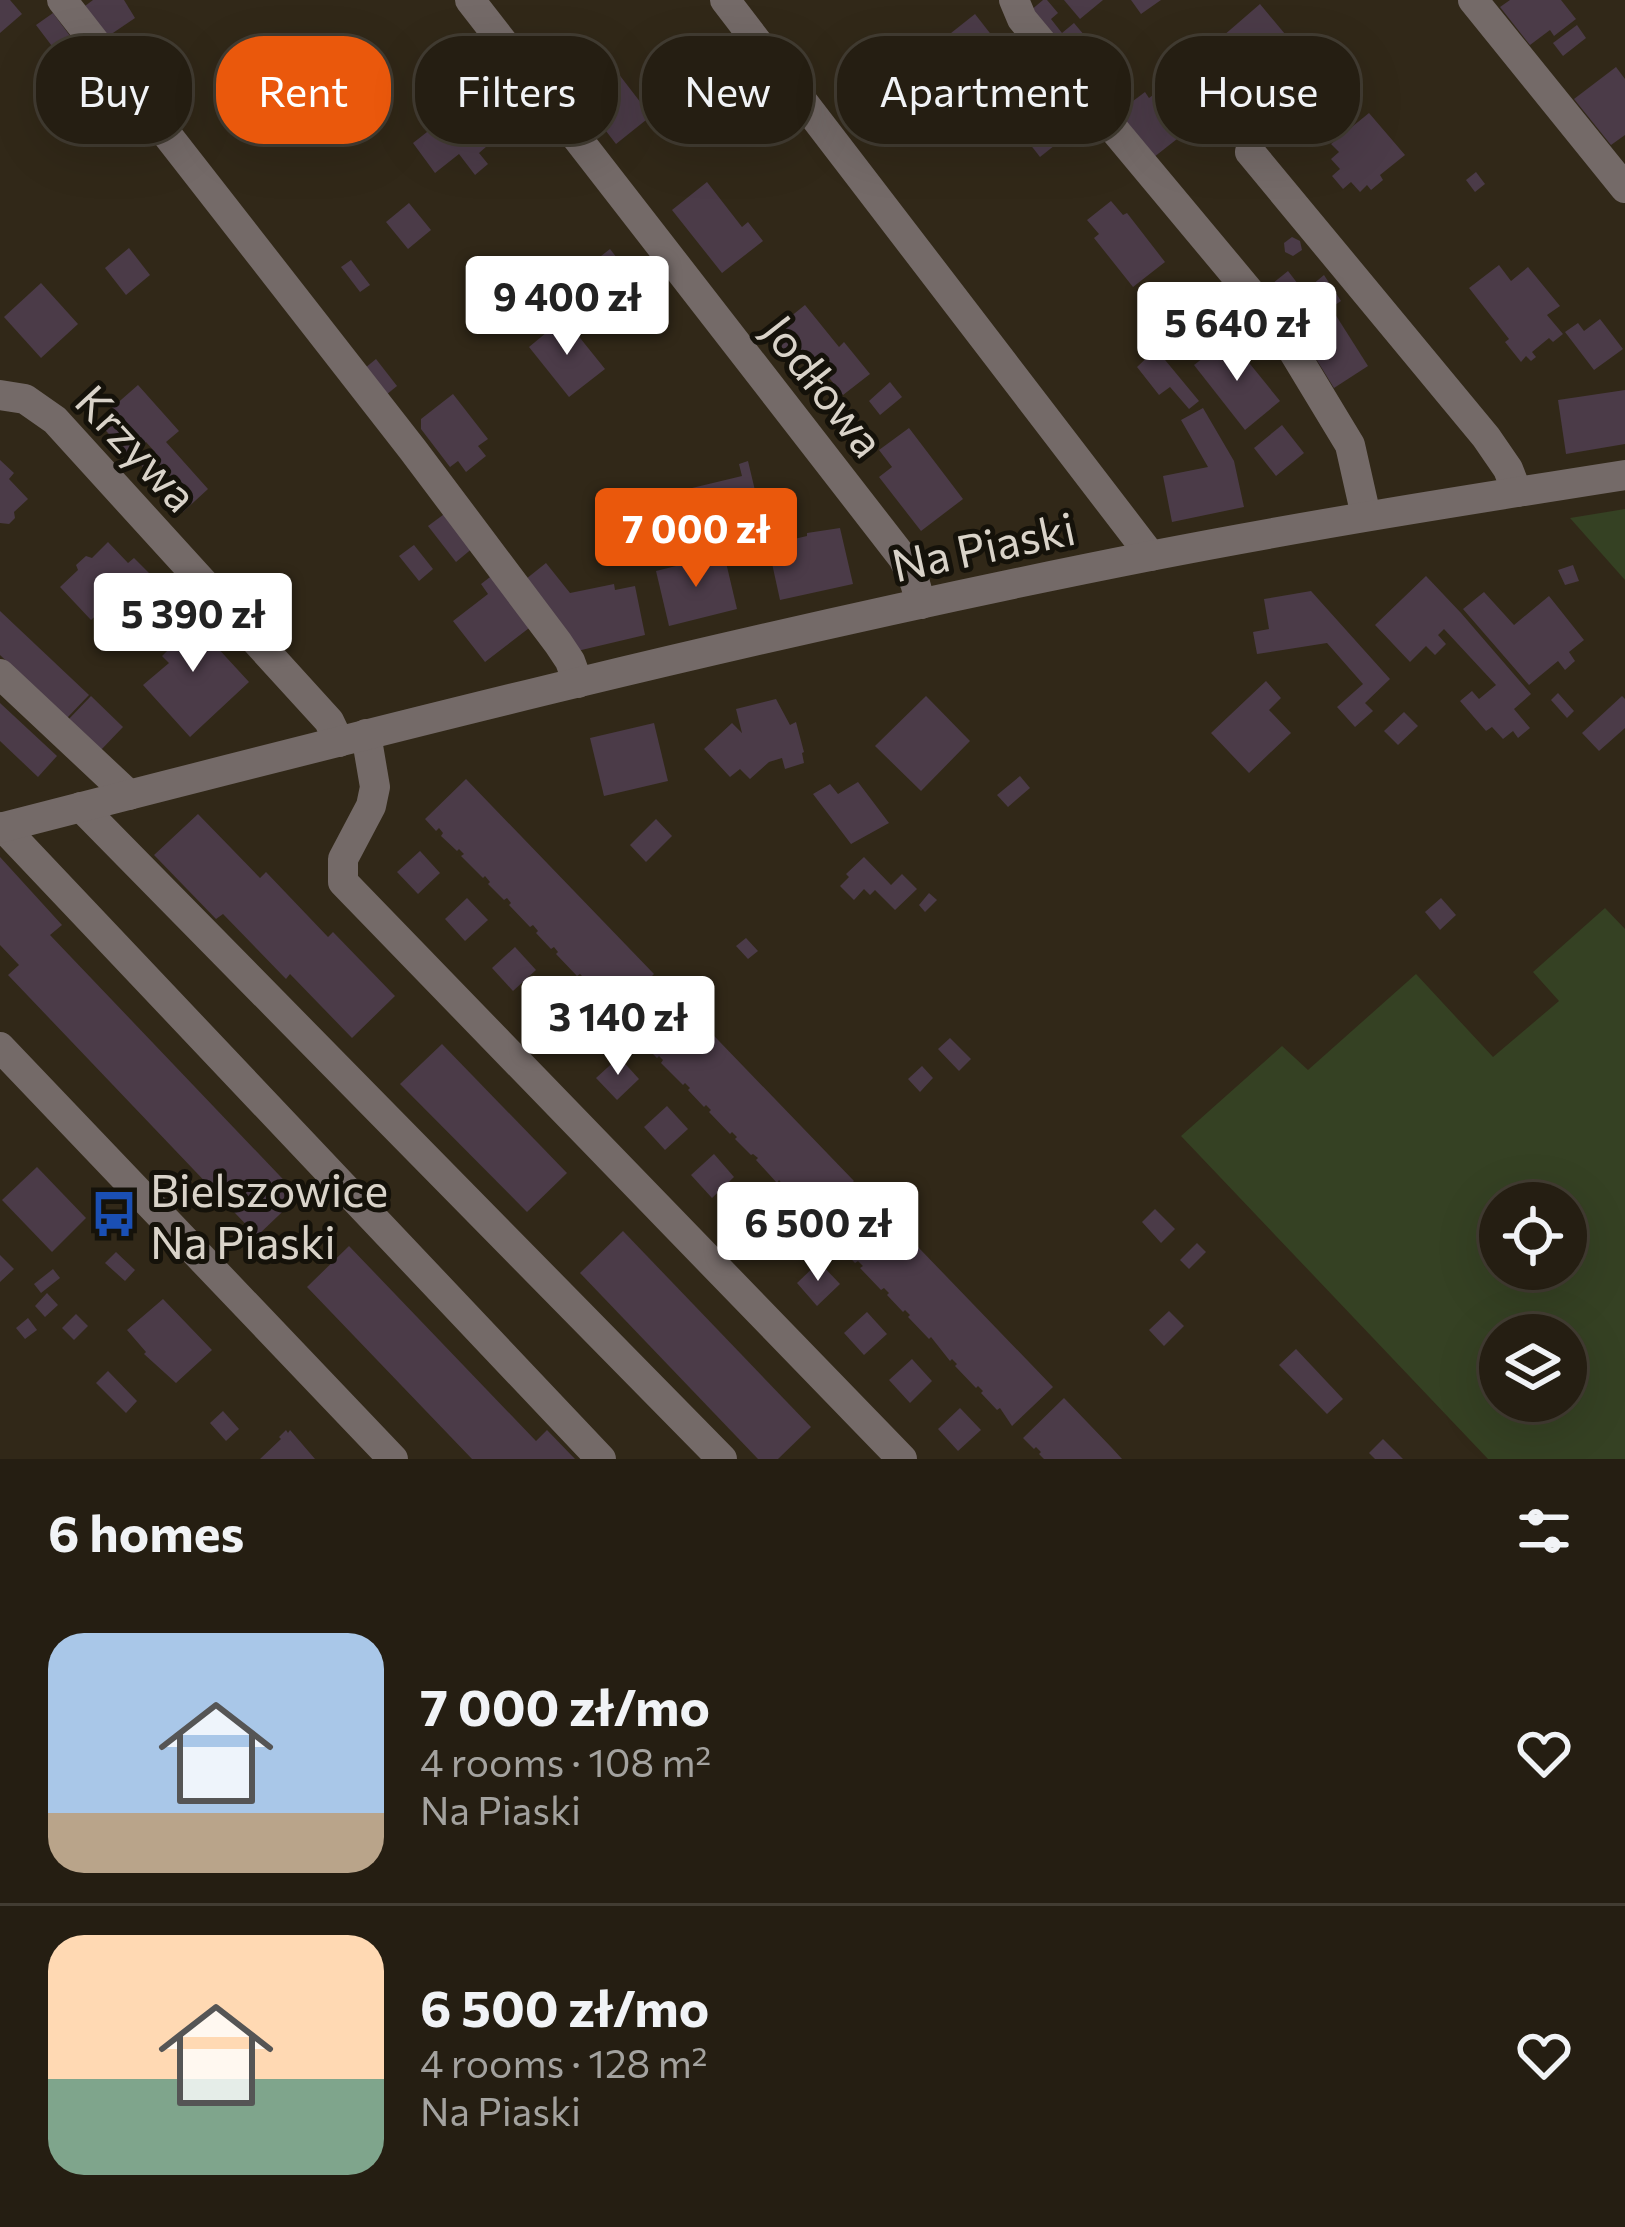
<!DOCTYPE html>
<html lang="en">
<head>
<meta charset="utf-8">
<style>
	:root { --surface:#251e12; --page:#2d271b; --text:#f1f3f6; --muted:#a3a29f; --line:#423c32; --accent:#ea580c }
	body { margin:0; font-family:Commissioner,sans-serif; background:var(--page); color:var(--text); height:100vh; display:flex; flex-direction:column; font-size:45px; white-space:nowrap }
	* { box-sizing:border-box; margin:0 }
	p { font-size:39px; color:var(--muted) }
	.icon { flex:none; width:66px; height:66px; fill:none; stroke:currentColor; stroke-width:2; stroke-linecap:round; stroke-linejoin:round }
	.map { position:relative; height:1459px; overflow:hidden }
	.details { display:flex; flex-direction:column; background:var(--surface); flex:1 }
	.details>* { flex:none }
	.banner { position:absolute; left:36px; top:36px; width:1554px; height:108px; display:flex; gap:24px }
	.controls { position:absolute; left:1479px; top:1182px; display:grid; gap:24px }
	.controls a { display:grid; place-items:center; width:108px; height:108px; border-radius:50%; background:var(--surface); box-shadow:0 12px 48px #0002,0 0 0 3px var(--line); font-size:60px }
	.price { position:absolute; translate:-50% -102px; padding:0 27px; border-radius:12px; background:#fff; color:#222; font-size:39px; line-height:78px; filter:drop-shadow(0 3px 6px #0008) }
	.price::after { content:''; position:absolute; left:50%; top:72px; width:36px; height:27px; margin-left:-18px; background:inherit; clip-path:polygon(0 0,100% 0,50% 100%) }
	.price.selected { background:var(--accent); color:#fff }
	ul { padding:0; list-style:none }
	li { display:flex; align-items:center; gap:36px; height:300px; padding:0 48px }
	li+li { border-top:3px solid var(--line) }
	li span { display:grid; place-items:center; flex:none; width:336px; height:240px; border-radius:36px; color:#555 }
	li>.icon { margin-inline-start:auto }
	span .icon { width:144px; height:144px; fill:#fffc; stroke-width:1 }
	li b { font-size:51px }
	h2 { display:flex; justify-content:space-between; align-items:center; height:144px; padding:0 48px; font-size:51px }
	.chip { padding:0 42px; border-radius:48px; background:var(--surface); box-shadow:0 12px 48px #0002,0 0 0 3px var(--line); font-size:42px; line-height:108px }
	.chip.selected { background:var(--accent); color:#fff }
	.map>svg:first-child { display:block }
</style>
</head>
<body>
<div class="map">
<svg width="1625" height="1459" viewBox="0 0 1625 1459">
	<rect width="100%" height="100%" fill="#312818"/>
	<g fill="#354123" fill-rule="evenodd">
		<path d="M1625,509V580L1570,518Z"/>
		<path d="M1605,908L1625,929V1459H1488L1181,1136L1282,1046L1308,1070L1416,974L1493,1057L1559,1001L1533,972ZM1500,1203H1566V1269H1500ZM1500,1335H1566V1401H1500Z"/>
	</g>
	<g fill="#4b3b48">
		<path d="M0,0H10L22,14L0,33Z"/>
		<path d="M93,0H124L135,18L107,37L85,6Z"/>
		<path d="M1043,0H1047L1058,13L1051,19L1062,33L1074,23L1090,42L1086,45L1128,97L1121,102L1125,107L1145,92L1149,98L1161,89L1191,128L1149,161L1030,11Z"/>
		<path d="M1064,0H1103L1080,19Z"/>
		<path d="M1131,0H1161L1141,14Z"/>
		<path d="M1510,0H1561L1576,19L1554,36L1550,30L1530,45L1500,7Z"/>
		<path d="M1260,4L1295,46L1253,82L1234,60L1239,56L1223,36Z"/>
		<path d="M53,13L88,60L62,77L53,64L61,58L36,25Z"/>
		<path d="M975,14L1069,134L1040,157L946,37Z"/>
		<path d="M1577,25L1586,38L1563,56L1553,43Z"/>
		<path d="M885,49L910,81L908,83L918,96L882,123L872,110L870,112L845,80Z"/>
		<path d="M611,64L651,116L616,144L596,118L599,116L591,106L588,108L575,92Z"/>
		<path d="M1616,67L1625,79V135L1611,145L1574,99Z"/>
		<path d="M94,75L103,88L82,103L72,89Z"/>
		<path d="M473,96L502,133L479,153L488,164L475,175L459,154L435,173L413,143Z"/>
		<path d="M1285,110L1304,135L1289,147L1269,122Z"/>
		<path d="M1369,113L1405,155L1380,175L1383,180L1371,190L1367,185L1360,192L1351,182L1343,189L1332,176L1340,169L1331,159L1339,152L1331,144Z"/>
		<path d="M1476,172L1485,184L1475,192L1466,180Z"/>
		<path d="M707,182L742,227L748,222L763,241L722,273L672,210Z"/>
		<path d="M1111,201L1123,215L1127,213L1165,262L1133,287L1094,238L1099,234L1087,220Z"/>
		<path d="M409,203L431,230L408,249L386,222Z"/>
		<path d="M1292,237L1300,241L1302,250L1293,256L1285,252L1284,243Z"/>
		<path d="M129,248L150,275L126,295L105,268Z"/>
		<path d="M610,249L634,280L606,302L582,271Z"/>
		<path d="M351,260L370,285L360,292L341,267Z"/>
		<path d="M1499,265L1511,281L1528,267L1560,306L1547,315L1563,334L1553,342L1549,338L1532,352L1536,357L1531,361L1526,356L1521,362L1505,342L1509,339L1469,288Z"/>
		<path d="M1288,271L1298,284L1278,300L1268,287Z"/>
		<path d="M1324,275L1341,301L1335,305L1329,298L1308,316L1299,305L1285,316L1277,306L1290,295L1294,300Z"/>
		<path d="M41,283L78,324L41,358L4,317Z"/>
		<path d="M1176,287L1195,311L1160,338L1141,314Z"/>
		<path d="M805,305L839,347L844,342L870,374L843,395L818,364L816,366L808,357L797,366L770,333Z"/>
		<path d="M1335,314L1368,366L1334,388L1302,336Z"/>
		<path d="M564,318L605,369L569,397L529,347Z"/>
		<path d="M1600,319L1623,349L1594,370L1565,332L1578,323L1584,331Z"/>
		<path d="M1229,338L1280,401L1245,430L1194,365Z"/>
		<path d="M1156,349L1199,401L1189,409L1170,387L1159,395L1137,367Z"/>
		<path d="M376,359L397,386L381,399L359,373Z"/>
		<path d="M890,382L902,397L880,415L869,401Z"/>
		<path d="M138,385L179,431L166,442L208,489L183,512L141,465L155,452L146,442L130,457L97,421Z"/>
		<path d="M1625,390V444L1566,454L1558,400Z"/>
		<path d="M453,394L488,439L478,446L486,456L466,472L458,461L450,467L421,429V419Z"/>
		<path d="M1203,408L1234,461L1244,507L1172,522L1163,476L1208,467L1181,420Z"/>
		<path d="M1282,425L1304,453L1276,476L1254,448Z"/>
		<path d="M909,428L963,499L921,531L879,477L892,467L879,450Z"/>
		<path d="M0,460L14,473L9,479L28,499L14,512L15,518L9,524L0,523Z"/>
		<path d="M748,461L758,503L711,514L692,488L742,476L739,464Z"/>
		<path d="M616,510L626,531L615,535L607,515Z"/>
		<path d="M447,512L474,547L456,562L428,526Z"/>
		<path d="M840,528L853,584L780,600L768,545L807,536V533Z"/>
		<path d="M108,542L128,563L134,558L151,575L133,592L150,610L124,634L102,610L91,620L60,587L78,570L76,565L86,556L92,558Z"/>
		<path d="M414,545L433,569L419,581L399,556Z"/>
		<path d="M724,554L737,609L669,626L656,571Z"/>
		<path d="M546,563L570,593L614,584L615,590L635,586L645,635L573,652L521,583Z"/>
		<path d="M1573,565L1579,581L1565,585L1558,570Z"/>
		<path d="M494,574L533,625L485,662L453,621L488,594L481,584Z"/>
		<path d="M1426,576L1461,613L1531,694L1514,709L1530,728L1518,738L1513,731L1503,739L1492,727L1486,731L1460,701L1472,691L1479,699L1496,685L1444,629L1438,635L1446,644L1435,655L1426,646L1410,662L1375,625Z"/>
		<path d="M1311,591L1390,679L1365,703L1373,711L1355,727L1337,707L1363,684L1327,643L1257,654L1253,632L1269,629L1264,599Z"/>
		<path d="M1484,592L1514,625L1549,596L1584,640L1569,652L1575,661L1565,670L1558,661L1529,685L1463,609Z"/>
		<path d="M180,607L249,682L190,737L143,685L169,663L162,656L169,649L155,633Z"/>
		<path d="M0,611L89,695L67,718L0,655Z"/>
		<path d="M1266,681L1281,698L1269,710L1291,733L1249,773L1211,733Z"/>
		<path d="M1558,693L1574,711L1567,718L1551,700Z"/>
		<path d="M91,696L123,727L99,752L67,721Z"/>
		<path d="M926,696L970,741L921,791L875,746Z"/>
		<path d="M1622,696L1625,699V728L1599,751L1582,733Z"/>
		<path d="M776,699L790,725L796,722L804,752L802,753L804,763L785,769L782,758L769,762L750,779L740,769L730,777L704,749L732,723L742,733L736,709Z"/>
		<path d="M0,703L57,756L38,777L0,741Z"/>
		<path d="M1404,712L1418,726L1398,745L1384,731Z"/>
		<path d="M654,723L668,781L604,796L590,738Z"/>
		<path d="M1020,776L1030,788L1008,807L997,795Z"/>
		<path d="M466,779L654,974L614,1014L604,1003L606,1001L601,996L599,998L583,981L585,979L580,974L577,976L556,954L558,952L554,947L551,949L536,933L538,931L533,925L530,927L509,905L511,903L507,898L504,900L488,884L490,882L485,876L483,878L461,856L464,854L459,849L457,851L441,836L443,833L439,828L436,831L425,819Z"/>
		<path d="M858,782L889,823L851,844L813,794L830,784L838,794Z"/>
		<path d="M198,814L260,878L266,872L328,937L333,932L395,996L352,1038L290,974L286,979L223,914L216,919L154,855Z"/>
		<path d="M656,819L672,836L646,862L630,845Z"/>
		<path d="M420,851L440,873L418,894L397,872Z"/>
		<path d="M0,857L62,925L50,935L299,1196L257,1236L8,975L19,965L0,945Z"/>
		<path d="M864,857L891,885L902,874L917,889L895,910L875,890L870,895L864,889L854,900L840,886L849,877L846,874Z"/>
		<path d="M929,893L937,900L925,912L919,905Z"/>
		<path d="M467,898L488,920L465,941L445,919Z"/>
		<path d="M1441,898L1456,915L1440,930L1425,912Z"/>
		<path d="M746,938L758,951L748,959L736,946Z"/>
		<path d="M515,947L536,970L513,991L492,968Z"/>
		<path d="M666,986L854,1181L813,1220L803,1210L806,1208L801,1203L799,1205L782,1188L784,1186L779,1180L777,1183L756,1160L758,1158L753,1154L751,1155L735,1139L737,1137L732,1132L730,1134L709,1112L711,1110L706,1105L704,1107L688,1090L690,1088L685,1083L683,1085L661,1063L663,1060L659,1056L657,1058L641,1042L643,1040L638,1035L636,1037L625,1026Z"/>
		<path d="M561,997L581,1019L559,1040L538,1017Z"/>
		<path d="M950,1038L971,1059L959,1071L938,1049Z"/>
		<path d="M442,1044L567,1173L527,1212L400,1084Z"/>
		<path d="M619,1057L639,1079L617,1100L596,1078Z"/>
		<path d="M922,1066L933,1078L920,1092L908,1079Z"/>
		<path d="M667,1106L688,1129L665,1150L644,1127Z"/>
		<path d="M714,1154L734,1177L712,1198L691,1175Z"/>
		<path d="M37,1167L86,1218L52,1252L2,1200Z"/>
		<path d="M865,1192L1053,1387L1012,1426L1000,1408L997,1410L981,1393L983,1391L978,1386L976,1388L955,1366L957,1364L952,1359L950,1361L931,1337L929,1339L908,1317L910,1315L905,1310L903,1312L887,1295L889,1293L884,1288L881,1290L860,1268L863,1266L858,1261L855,1263L840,1247L842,1245L837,1240L835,1242L824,1231Z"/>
		<path d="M761,1202L782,1224L759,1245L738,1223Z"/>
		<path d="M1155,1209L1175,1229L1161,1243L1142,1222Z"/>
		<path d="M623,1231L811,1427L778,1459H758L580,1273Z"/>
		<path d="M1197,1243L1206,1252L1189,1269L1180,1260Z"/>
		<path d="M349,1246L536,1441L547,1430L575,1459H472L307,1287Z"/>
		<path d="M116,1252L135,1270L125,1281L105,1263Z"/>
		<path d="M0,1255L14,1269L0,1282Z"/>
		<path d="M819,1262L840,1284L817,1306L797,1283Z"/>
		<path d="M53,1269L60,1278L41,1293L34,1284Z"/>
		<path d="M47,1293L58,1305L45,1317L35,1306Z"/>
		<path d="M163,1299L212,1350L176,1383L144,1354L146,1352L127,1330Z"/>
		<path d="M1169,1311L1184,1326L1164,1346L1149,1330Z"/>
		<path d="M867,1312L887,1334L864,1355L844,1333Z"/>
		<path d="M76,1314L88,1326L74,1340L62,1328Z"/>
		<path d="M28,1318L37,1330L25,1339L16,1328Z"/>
		<path d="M1296,1349L1343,1399L1327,1414L1279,1365Z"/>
		<path d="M912,1359L932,1381L910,1403L889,1380Z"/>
		<path d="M108,1371L137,1401L126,1413L96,1383Z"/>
		<path d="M1064,1398L1112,1448L1122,1459H1044L1039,1454L1041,1452L1036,1447L1034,1449L1023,1438Z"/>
		<path d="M960,1408L981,1430L958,1451L938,1429Z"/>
		<path d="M223,1411L239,1429L226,1441L210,1423Z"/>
		<path d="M286,1430L288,1433L290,1430L315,1459H260L281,1439L279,1437Z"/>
		<path d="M1383,1439L1403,1459H1375L1369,1453Z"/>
	</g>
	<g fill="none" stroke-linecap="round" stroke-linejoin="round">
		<g stroke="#746a68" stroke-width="30">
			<path d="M62,0L413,450L558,643L570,661L578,683"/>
			<path d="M470,0L903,558L915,583L921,604"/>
			<path d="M725,0L1151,556"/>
			<path d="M1014,0L1022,19L1278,326L1350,445L1366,516"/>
			<path d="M1473,0L1625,188"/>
			<path d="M1250,152L1486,437L1508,469L1517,492"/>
			<path d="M0,395L25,399L55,420L329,721L339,742"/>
			<path d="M0,674L129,795"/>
			<path d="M366,734L375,787L371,806L343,859V882L902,1459"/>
			<path d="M81,807L722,1459"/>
			<path d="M3,827L601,1459"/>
			<path d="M0,828C381,730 763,632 1150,556C1308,525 1466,500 1625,475"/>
			<path d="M0,1047L393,1459"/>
		</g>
	</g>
	<defs>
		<symbol id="bus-bare" viewBox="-9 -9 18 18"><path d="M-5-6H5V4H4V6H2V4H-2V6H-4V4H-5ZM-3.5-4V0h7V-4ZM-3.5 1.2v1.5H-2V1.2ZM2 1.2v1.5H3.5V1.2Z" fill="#1a4fb4" stroke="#15120a" stroke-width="2.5" paint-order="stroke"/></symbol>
	</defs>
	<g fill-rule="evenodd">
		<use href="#bus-bare" x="81" y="1181" width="66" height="66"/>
	</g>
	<g text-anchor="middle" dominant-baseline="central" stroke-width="10" stroke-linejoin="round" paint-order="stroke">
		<g font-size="45" fill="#d9d3c9" stroke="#15120a">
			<text transform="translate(825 385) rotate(52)">Jodłowa</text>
			<text transform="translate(138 447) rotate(47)">Krzywa</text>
			<text transform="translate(983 545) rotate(-12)">Na Piaski</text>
		</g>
		<g font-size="45" fill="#d9d3c9" stroke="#15120a" text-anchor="start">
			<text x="150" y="1188">Bielszowice<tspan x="150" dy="52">Na Piaski</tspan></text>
		</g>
	</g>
</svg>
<div class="controls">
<a><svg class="icon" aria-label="locate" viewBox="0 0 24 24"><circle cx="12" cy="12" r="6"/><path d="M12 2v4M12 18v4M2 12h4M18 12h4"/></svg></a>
<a><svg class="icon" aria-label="layers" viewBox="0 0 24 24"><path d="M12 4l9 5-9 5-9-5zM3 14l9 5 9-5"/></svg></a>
</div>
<b class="price" style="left:567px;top:358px">9 400 zł</b>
<b class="price" style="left:1237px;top:384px">5 640 zł</b>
<b class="price selected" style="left:696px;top:590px">7 000 zł</b>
<b class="price" style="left:193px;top:675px">5 390 zł</b>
<b class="price" style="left:618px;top:1078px">3 140 zł</b>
<b class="price" style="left:818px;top:1284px">6 500 zł</b>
<div class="banner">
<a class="chip">Buy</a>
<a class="chip selected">Rent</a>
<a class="chip">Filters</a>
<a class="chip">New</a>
<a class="chip">Apartment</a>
<a class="chip">House</a>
</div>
</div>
<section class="details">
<h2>6 homes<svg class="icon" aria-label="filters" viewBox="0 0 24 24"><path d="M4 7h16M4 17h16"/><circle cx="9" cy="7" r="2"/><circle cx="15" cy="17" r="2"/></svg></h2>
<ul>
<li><span style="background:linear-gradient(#a9c7e8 75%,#b9a48a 0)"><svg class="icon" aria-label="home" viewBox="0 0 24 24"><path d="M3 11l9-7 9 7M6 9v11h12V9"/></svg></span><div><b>7 000 zł/mo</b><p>4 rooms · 108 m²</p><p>Na Piaski</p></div><svg class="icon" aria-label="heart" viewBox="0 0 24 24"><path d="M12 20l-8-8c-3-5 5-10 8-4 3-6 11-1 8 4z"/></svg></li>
<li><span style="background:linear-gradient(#ffd9b3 60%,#7fa58c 0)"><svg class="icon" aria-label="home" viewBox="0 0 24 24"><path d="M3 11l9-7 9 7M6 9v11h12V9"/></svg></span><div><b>6 500 zł/mo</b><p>4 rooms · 128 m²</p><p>Na Piaski</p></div><svg class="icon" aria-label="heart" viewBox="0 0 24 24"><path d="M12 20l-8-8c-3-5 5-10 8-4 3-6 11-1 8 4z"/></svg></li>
</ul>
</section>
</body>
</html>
